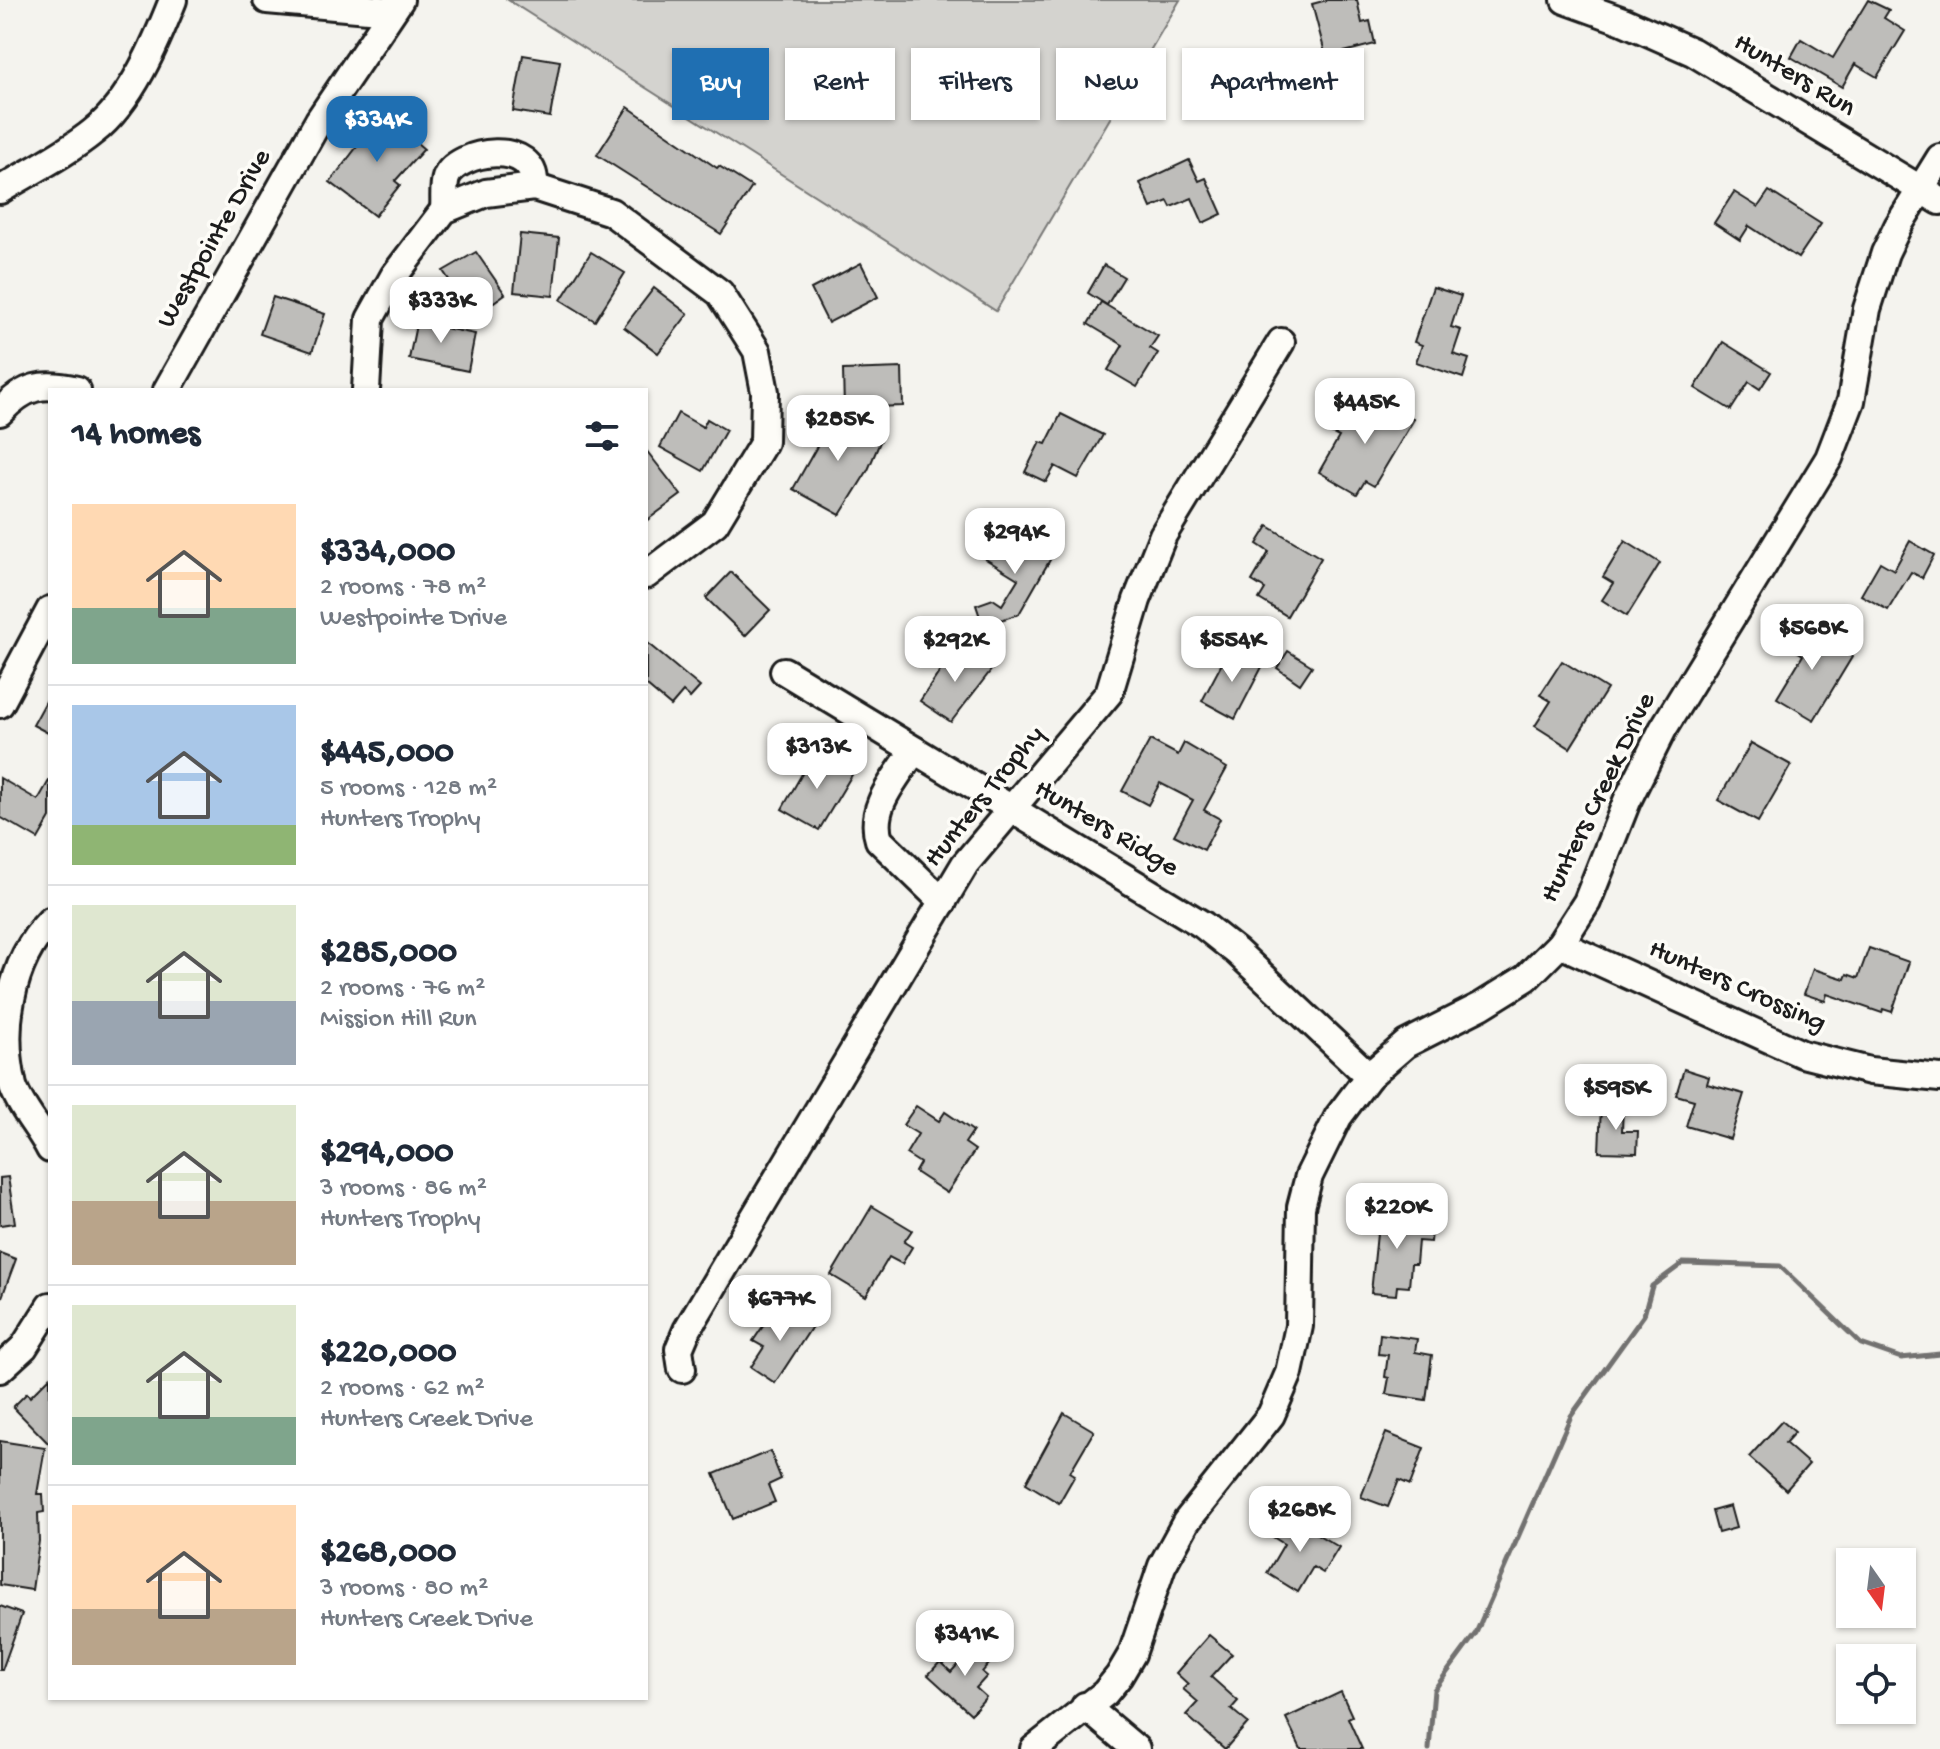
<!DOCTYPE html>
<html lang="en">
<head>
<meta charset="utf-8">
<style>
	:root { --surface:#fff; --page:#f2f2f3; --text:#1f2937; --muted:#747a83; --line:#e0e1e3; --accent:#1f6fb2 }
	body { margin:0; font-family:"Gochi Hand",sans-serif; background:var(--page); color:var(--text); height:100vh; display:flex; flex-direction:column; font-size:30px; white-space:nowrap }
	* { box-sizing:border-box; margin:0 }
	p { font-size:26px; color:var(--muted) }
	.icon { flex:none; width:44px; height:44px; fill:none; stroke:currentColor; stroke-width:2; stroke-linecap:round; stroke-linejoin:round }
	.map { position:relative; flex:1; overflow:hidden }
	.sheet { position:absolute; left:48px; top:388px; width:600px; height:1312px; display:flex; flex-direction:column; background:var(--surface); border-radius:0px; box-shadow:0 2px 6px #0004 }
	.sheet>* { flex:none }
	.guide { position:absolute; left:672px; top:48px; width:760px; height:72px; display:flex; gap:16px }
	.needle { width:52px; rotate:166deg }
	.tools { position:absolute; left:1836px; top:1548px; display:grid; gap:16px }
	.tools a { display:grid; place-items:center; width:80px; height:80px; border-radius:0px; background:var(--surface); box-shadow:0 2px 6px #0004; font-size:40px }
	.price { position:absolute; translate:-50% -68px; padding:0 18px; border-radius:16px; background:#fff; color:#222; font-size:26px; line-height:52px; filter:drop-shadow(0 2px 4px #0008) }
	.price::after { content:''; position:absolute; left:50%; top:48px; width:24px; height:18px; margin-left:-12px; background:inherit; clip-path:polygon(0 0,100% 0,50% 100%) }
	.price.active { background:var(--accent); color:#fff }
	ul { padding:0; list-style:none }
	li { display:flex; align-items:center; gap:24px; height:200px; padding:0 24px }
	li+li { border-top:2px solid var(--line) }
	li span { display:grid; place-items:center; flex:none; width:224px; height:160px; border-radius:0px; color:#555 }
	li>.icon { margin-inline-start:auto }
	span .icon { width:96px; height:96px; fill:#fffc; stroke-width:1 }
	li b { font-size:34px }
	h2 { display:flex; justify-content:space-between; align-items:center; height:96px; padding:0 24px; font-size:34px }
	.chip { padding:0 28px; border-radius:0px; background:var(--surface); box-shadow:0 2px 6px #0004; font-size:28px; line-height:72px }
	.chip.active { background:var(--accent); color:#fff }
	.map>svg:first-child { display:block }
</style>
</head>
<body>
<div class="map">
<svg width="1940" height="1749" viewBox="0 0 1940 1749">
	<rect width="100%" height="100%" fill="#f4f3ee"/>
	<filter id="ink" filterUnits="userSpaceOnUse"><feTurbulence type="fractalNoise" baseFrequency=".0125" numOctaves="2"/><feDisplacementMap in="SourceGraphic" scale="16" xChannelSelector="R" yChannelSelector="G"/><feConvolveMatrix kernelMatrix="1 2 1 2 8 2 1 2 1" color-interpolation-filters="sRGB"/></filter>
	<g filter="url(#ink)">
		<path fill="#d4d3cf" stroke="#787876" stroke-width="2" d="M508,0H1180L996,311Z"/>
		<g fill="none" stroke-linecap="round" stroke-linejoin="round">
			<path stroke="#72716f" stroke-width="5" d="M1429,1749L1434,1690L1476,1633L1571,1416L1644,1315L1652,1286L1683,1263L1780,1266L1861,1344L1901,1358L1940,1354"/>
		</g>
		<g fill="#bebdba" stroke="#1c1c1c" stroke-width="2">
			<path d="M1327,0H1357L1362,23L1370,21L1375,44L1344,52L1347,64L1329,68L1312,4Z"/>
			<path d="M1868,0L1889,10L1884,18L1905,31L1877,77L1855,64L1842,87L1791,57L1801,39L1833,58Z"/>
			<path d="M523,55L560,61L550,117L513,111Z"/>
			<path d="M628,107L717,168L719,166L752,187L721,234L597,155Z"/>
			<path d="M381,112L424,149L395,181L400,185L375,216L330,182L359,144L356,141Z"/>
			<path d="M1189,160L1199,181L1206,178L1222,214L1203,223L1192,198L1171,207L1168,201L1151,208L1140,183Z"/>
			<path d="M1769,191L1821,224L1798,258L1749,226L1740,240L1714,223L1734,192L1758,207Z"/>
			<path d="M520,234L559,238L553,296L514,292Z"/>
			<path d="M476,252L505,294L474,316L443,271Z"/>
			<path d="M591,252L625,273L595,321L561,300Z"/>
			<path d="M861,263L878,297L828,323L811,289Z"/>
			<path d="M1104,265L1124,277L1107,305L1088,293Z"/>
			<path d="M1433,287L1461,296L1451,327L1461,330L1453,354L1469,359L1463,378L1416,362L1422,345L1414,342Z"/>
			<path d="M654,288L688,314L658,353L624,327Z"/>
			<path d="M273,297L325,314L312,352L260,334Z"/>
			<path d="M1101,302L1158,336L1150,348L1158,353L1137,387L1108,370L1123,345L1088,324Z"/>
			<path d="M418,315L437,318L435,326L475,334L468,371L409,359Z"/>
			<path d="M1723,342L1771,372L1760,389L1749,382L1731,410L1695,388Z"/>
			<path d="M902,368L903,406L844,408L843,370Z"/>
			<path d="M1377,398L1414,419L1374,486L1365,481L1357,494L1319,472L1339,437L1331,433L1342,414L1360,425Z"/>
			<path d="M830,412L883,435L868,470L840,515L793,489L816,448Z"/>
			<path d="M678,413L703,427L707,419L726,430L703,471L660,447Z"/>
			<path d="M1061,414L1103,435L1078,478L1055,466L1046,482L1025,472L1040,442L1046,444Z"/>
			<path d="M646,450L681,495L646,521Z"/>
			<path d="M1268,526L1321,558L1287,616L1259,599L1265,589L1252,581L1269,552L1257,544Z"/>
			<path d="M997,538L1009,546L1033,538L1055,551L1019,614L983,626L976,605L993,599L1002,605L1018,579L984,558Z"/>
			<path d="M1625,541L1660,563L1627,616L1602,600L1613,583L1603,577Z"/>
			<path d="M1910,541L1934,555L1922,578L1911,572L1888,610L1861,595L1880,562L1894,570Z"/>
			<path d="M731,572L770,610L745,636L706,598Z"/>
			<path d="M1797,623L1852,657L1814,720L1777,698L1803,655L1784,643Z"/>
			<path d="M646,642L700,687L690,698L683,692L671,706L646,685Z"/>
			<path d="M957,646L992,669L951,722L920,701Z"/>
			<path d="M1229,650L1262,667L1235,719L1202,701Z"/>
			<path d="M1288,651L1312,666L1300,684L1277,668Z"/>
			<path d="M1562,661L1607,689L1570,748L1535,726L1551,701L1540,695Z"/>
			<path d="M50,694V734L33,725Z"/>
			<path d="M1150,740L1178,755L1184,743L1227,768L1204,810L1220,819L1204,850L1174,835L1193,800L1160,783L1148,805L1122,791Z"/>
			<path d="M1751,743L1791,765L1758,822L1718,800Z"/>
			<path d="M815,751L853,773L819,830L782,809Z"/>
			<path d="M0,778L38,800L50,779V818L38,839L0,817Z"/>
			<path d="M1869,948L1909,962L1892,1012L1883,1009L1882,1013L1827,994L1825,1001L1804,994L1813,969L1845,979L1847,974L1858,978Z"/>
			<path d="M1684,1069L1709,1077L1707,1084L1744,1094L1730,1139L1686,1126L1694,1100L1676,1095Z"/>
			<path d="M1601,1105L1623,1106L1622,1131H1638L1637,1153L1599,1152Z"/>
			<path d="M916,1106L939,1121L945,1112L973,1131L965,1143L975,1150L947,1193L915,1172L920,1163L906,1154L918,1134L903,1125Z"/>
			<path d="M8,1177L15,1223L0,1225V1178Z"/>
			<path d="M872,1206L912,1230L904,1242L912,1247L902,1264L889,1257L866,1296L831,1275Z"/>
			<path d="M1379,1214L1433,1220L1431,1242L1418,1241L1416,1264H1411L1409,1287L1397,1286L1396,1295L1371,1293Z"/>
			<path d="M0,1253L16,1259L2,1297H0Z"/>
			<path d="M787,1308L813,1325L775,1383L751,1367L764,1347L753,1341L770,1316L778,1321Z"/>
			<path d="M1380,1334L1417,1339L1415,1352L1432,1355L1426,1400L1386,1394L1389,1378L1385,1377L1388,1355L1378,1354Z"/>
			<path d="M50,1377V1445L13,1407L27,1393L30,1397Z"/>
			<path d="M1064,1413L1094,1431L1070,1472L1075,1475L1059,1503L1026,1483Z"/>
			<path d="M1782,1421L1795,1432L1785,1443L1809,1464L1786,1490L1749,1457Z"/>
			<path d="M1386,1433L1424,1448L1410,1485L1399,1480L1388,1507L1361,1497Z"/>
			<path d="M0,1441L45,1448L37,1494H43L44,1512L38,1513L39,1541L32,1590L0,1585Z"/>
			<path d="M770,1451L781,1479L768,1485L775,1502L733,1519L714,1474Z"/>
			<path d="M1730,1506L1736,1528L1718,1533L1712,1511Z"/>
			<path d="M1286,1516L1339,1547L1323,1573L1313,1567L1298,1592L1267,1573L1284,1544L1273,1537Z"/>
			<path d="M0,1606L22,1614L2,1670H0Z"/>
			<path d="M1209,1635L1232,1654L1211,1677L1238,1701L1231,1709L1248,1723L1225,1749L1186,1715L1198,1702L1183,1689L1188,1684L1176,1673Z"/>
			<path d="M978,1642L995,1657L982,1672L987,1676L976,1688L986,1697L971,1714L928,1675L940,1662L951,1672Z"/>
			<path d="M1341,1692L1352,1716L1348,1718L1362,1749H1301L1286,1718Z"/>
		</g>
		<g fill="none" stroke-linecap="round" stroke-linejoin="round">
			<defs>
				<g id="minor">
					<path d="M267,0L391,11"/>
					<path d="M1565,0L1623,21L1693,52L1940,201"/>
					<path d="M0,190C31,171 66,154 94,131C131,102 156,43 173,0"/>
					<path d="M444,210C445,200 443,187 446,178C456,150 538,137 534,187"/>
					<path d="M167,390L319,120L400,0"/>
					<path d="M366,390L370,319L394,276L444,210L486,193L534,187L611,212L720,293L757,351L765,392L764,442L715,523L646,575"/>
					<path d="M0,412C25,385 43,382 77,390"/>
					<path d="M784,671L1203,925L1237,952L1369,1076"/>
					<path d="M0,704L50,610"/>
					<path d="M914,750C897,778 868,806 879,840L943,902"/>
					<path d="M50,921C9,963 0,1029 13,1086C21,1109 39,1127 50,1149"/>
					<path d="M1560,944L1802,1054L1870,1071L1940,1078"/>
					<path d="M0,1369L24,1347L50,1306"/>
					<path d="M682,1369L679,1349L687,1330L965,864L1109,693L1137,600L1163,535L1281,342"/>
					<path d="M1085,1706L1136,1749"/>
					<path d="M1034,1749L1105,1693L1119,1676L1132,1654L1162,1566L1186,1522L1271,1415L1289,1373L1299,1326L1301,1207L1309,1176L1338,1117L1369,1076L1406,1044L1481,1006L1526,978L1560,944L1587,902L1627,801L1663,729L1829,458L1851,401L1867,309L1885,253L1898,226L1940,158"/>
				</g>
			</defs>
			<use href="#minor" stroke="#1c1c1c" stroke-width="32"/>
			<use href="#minor" stroke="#fdfcf7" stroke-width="26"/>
		</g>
	</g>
	<g text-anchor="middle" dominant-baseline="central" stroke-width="7" stroke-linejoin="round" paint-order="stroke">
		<g font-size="28" fill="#1c1c1c" stroke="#fdfcf7">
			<text transform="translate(1794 76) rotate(31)">Hunters Run</text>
			<text transform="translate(215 239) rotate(-60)">Westpointe Drive</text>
			<text transform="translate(985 797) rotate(-51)">Hunters Trophy</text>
			<text transform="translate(1599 798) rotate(-64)">Hunters Creek Drive</text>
			<text transform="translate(1106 829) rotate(31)">Hunters Ridge</text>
			<text transform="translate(1737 987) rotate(24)">Hunters Crossing</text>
		</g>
	</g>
</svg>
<div class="tools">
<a><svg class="needle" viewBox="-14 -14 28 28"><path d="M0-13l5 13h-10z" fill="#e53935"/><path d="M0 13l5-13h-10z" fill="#747a83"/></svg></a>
<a><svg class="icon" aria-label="locate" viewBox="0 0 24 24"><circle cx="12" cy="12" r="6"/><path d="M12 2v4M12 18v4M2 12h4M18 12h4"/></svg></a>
</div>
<b class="price active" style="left:377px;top:164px">$334K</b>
<b class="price" style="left:441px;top:345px">$333K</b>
<b class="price" style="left:1365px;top:446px">$445K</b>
<b class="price" style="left:838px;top:463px">$285K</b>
<b class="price" style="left:1015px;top:576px">$294K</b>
<b class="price" style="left:1812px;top:672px">$568K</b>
<b class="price" style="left:955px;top:684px">$292K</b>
<b class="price" style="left:1232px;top:684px">$554K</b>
<b class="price" style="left:817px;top:791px">$313K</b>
<b class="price" style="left:1616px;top:1132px">$595K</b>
<b class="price" style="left:1397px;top:1251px">$220K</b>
<b class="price" style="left:780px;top:1343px">$677K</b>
<b class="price" style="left:1300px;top:1554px">$268K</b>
<b class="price" style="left:965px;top:1678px">$341K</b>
<div class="guide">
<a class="chip active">Buy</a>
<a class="chip">Rent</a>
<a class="chip">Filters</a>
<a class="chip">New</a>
<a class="chip">Apartment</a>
</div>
<section class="sheet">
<h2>14 homes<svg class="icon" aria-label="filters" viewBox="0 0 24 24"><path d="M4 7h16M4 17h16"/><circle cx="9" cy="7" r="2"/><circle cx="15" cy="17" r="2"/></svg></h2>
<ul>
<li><span style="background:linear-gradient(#ffd9b3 65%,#7fa58c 0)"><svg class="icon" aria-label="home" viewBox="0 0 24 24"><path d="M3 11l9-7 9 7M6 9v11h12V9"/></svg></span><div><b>$334,000</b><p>2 rooms · 78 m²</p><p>Westpointe Drive</p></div></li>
<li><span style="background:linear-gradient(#a9c7e8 75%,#8fb573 0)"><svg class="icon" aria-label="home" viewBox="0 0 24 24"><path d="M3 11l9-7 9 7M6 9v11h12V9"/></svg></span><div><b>$445,000</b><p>5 rooms · 128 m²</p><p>Hunters Trophy</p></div></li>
<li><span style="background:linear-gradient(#dfe7d0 60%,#9aa5b1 0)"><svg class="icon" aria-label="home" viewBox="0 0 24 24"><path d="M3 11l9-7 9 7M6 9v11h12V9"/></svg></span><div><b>$285,000</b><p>2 rooms · 76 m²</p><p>Mission Hill Run</p></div></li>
<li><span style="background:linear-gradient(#dfe7d0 60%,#b9a48a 0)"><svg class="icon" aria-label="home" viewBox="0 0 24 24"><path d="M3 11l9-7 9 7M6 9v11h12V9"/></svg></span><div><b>$294,000</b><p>3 rooms · 86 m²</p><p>Hunters Trophy</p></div></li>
<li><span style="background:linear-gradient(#dfe7d0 70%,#7fa58c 0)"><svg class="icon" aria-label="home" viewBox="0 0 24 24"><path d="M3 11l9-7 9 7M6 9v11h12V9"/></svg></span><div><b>$220,000</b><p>2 rooms · 62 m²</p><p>Hunters Creek Drive</p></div></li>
<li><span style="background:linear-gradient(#ffd9b3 65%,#b9a48a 0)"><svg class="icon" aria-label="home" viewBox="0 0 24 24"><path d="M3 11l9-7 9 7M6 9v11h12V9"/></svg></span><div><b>$268,000</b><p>3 rooms · 80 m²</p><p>Hunters Creek Drive</p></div></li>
</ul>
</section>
</div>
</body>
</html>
